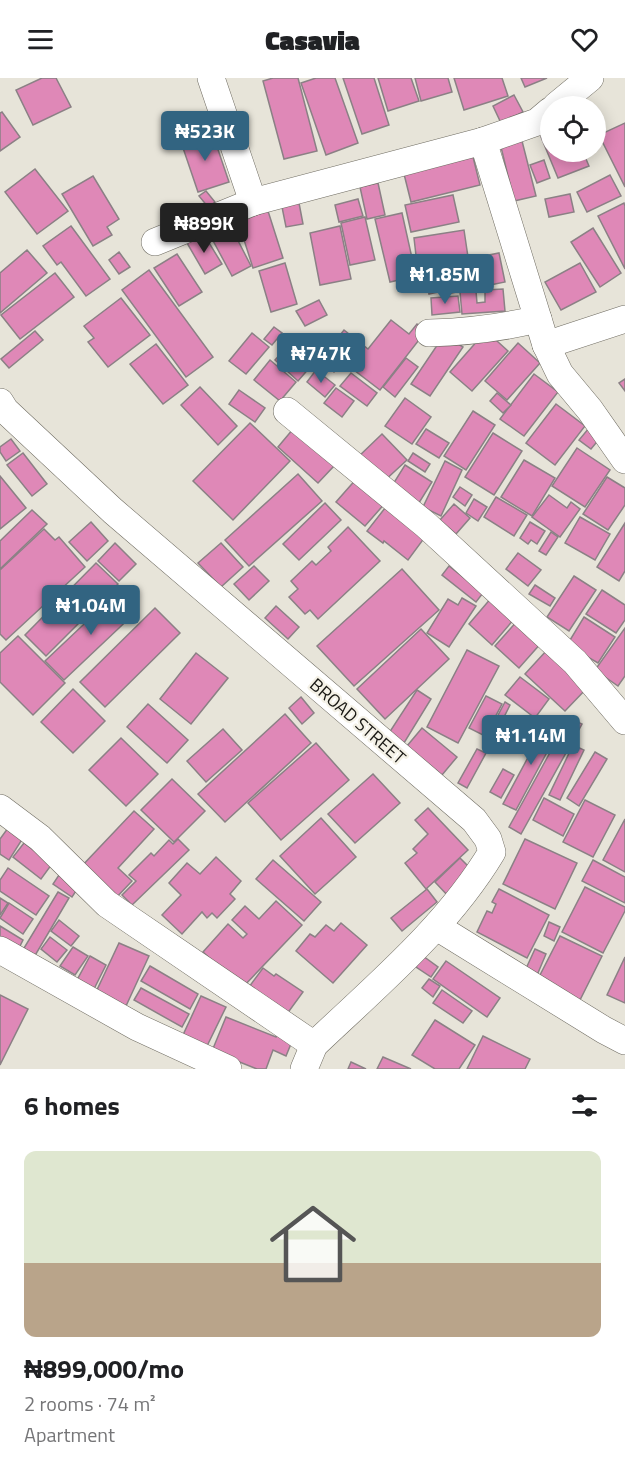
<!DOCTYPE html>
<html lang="en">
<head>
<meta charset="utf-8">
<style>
	:root { --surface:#fff; --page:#f2f2f2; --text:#202124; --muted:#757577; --line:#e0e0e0; --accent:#326481 }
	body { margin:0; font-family:"Titillium Web",sans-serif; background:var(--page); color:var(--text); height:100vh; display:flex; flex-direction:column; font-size:22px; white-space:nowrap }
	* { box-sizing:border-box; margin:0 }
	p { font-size:20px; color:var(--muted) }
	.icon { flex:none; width:33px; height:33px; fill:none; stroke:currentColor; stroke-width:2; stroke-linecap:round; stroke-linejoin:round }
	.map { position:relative; height:991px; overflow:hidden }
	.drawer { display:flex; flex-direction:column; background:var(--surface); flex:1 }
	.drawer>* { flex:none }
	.controls { position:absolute; left:540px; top:18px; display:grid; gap:12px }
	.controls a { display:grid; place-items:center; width:66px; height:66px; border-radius:50%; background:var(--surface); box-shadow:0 3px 15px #0003; font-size:30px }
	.price { position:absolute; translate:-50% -51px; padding:0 14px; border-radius:6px; background:var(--accent); color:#fff; font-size:20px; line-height:39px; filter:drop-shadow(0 2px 3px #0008) }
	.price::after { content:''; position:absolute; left:50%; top:36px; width:18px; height:14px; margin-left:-9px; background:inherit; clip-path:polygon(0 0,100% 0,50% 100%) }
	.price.selected { background:#222; color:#fff }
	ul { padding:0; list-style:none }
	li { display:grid; align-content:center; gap:12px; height:318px; padding:0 24px }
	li+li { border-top:2px solid var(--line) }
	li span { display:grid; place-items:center; height:186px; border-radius:12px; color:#555 }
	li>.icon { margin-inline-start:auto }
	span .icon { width:108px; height:108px; fill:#fffc; stroke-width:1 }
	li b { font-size:26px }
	h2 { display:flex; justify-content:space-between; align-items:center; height:72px; padding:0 24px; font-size:26px }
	header { display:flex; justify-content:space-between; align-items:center; height:78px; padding:0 24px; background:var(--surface); font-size:27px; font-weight:800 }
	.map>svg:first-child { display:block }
</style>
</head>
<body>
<header><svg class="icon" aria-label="menu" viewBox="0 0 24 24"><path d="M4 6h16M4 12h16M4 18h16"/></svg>Casavia<svg class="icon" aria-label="heart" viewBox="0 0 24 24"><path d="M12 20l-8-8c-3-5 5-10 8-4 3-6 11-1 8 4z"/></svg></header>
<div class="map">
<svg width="625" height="991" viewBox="0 0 625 991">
	<rect width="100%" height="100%" fill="#e7e4d9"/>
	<g fill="#df88b7" stroke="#8b8085" stroke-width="1.5">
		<path d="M42,0H56L71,29L33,47L16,12Z"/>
		<path d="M273,0H298L317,73L284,81L263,3Z"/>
		<path d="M316,0H335L358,65L326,77L301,5Z"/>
		<path d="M343,0H374L389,47L362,56Z"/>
		<path d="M378,0H411L419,23L388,33Z"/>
		<path d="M415,0H448L452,14L421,23Z"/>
		<path d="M454,0H502L508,18L464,32Z"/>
		<path d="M521,0H547L525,9Z"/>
		<path d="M514,17L523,34L501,45L493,28Z"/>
		<path d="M2,34L20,59L0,73V35Z"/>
		<path d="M625,45V109L599,57Z"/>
		<path d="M212,54L229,104L198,114L181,64Z"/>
		<path d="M550,55V74H583L589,88L558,100L541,59Z"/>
		<path d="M522,63L536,118L514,123L501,69Z"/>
		<path d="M473,79L480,107L411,124L404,96Z"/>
		<path d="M544,82L550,100L537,105L530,87Z"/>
		<path d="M35,91L68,133L37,156L5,114Z"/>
		<path d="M610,97L621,118L587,134L577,114Z"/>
		<path d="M93,98L119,141L107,149L112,157L93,168L62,116Z"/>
		<path d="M378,105L385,137L367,141L360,109Z"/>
		<path d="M206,113L215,124L208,129L199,118Z"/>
		<path d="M570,116L574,134L549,139L545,121Z"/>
		<path d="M453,117L459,144L411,154L405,127Z"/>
		<path d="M358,121L363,138L339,144L335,127Z"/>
		<path d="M299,125L303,146L286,149L282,129Z"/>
		<path d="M624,125L625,128V191L598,138Z"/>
		<path d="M268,133L283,180L253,190L238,143Z"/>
		<path d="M402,135L416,198L390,204L375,141Z"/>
		<path d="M365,139L375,182L350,187L341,145Z"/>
		<path d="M230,147L251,188L232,198L210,157Z"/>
		<path d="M71,148L110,201L86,218L61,184L57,187L43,168Z"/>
		<path d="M340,148L351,201L320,207L310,155Z"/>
		<path d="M593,150L621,195L600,209L571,164Z"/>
		<path d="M464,152L468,179L417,186L414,160Z"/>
		<path d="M203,155L222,186L205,196L187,165Z"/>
		<path d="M27,172L47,195L0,235V195Z"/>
		<path d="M119,174L130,189L119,196L109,182Z"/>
		<path d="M499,175L505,204L451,215L444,186Z"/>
		<path d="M177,176L202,214L179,228L154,190Z"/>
		<path d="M285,185L297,226L271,234L259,193Z"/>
		<path d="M580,185L596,214L561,232L545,204Z"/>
		<path d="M442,187L447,212L429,216L424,191Z"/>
		<path d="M149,192L213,279L186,299L122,212Z"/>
		<path d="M55,195L74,219L20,261L1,237Z"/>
		<path d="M503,211L505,233L462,236L460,214L476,213L477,225L485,224V212Z"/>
		<path d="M458,218L460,234L432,237L431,220Z"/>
		<path d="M121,220L150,257L108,289L88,264L94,260L84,248Z"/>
		<path d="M319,222L327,237L305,248L296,233Z"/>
		<path d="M391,242L409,256L417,246L426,253L380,312L328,272L344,252L368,271Z"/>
		<path d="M274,249L282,255L272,267L264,261Z"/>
		<path d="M35,253L43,262L9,290L1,281Z"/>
		<path d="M486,253L508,273L472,313L450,294Z"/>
		<path d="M252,255L269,269L246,296L229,283Z"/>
		<path d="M444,257L463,269L430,318L411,306Z"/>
		<path d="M518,265L540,285L507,322L485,303Z"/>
		<path d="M156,266L188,307L163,326L130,286Z"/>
		<path d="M288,268L311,288L298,303L275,282Z"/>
		<path d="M326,272L342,283L334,294L319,283Z"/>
		<path d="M406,280L418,289L395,319L383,309Z"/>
		<path d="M270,282L296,304L280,323L254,302Z"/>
		<path d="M316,292L335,307L325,319L307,304Z"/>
		<path d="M351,295L377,315L367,328L340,308Z"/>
		<path d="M534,296L558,314L524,358L500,341Z"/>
		<path d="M625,301V313L619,305Z"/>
		<path d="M200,309L237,348L218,367L181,327Z"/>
		<path d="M336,310L354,323L342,339L324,325Z"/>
		<path d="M239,312L265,330L255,344L229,326Z"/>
		<path d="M497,315L511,327L503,335L490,323Z"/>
		<path d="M405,320L431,339L412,366L385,348Z"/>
		<path d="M556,326L585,348L555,387L526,365Z"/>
		<path d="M473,333L495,347L466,392L444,378Z"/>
		<path d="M250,345L290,383L233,442L193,403Z"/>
		<path d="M589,350L601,359L591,371L579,362Z"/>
		<path d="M293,351L334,388L318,405L278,369Z"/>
		<path d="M426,351L449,365L439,380L416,366Z"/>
		<path d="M493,355L522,373L494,417L465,399Z"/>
		<path d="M382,356L407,382L382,405L357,380Z"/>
		<path d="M11,361L20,373L6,383L0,374V369Z"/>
		<path d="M577,370L610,392L585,429L552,408Z"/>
		<path d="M23,375L47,406L32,418L7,387Z"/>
		<path d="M413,375L430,386L425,394L408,383Z"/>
		<path d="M524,382L555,400L532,438L501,419Z"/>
		<path d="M445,383L462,392L441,438L423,429Z"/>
		<path d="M405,387L432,404L417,428L390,411Z"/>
		<path d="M298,396L322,423L249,488L225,462Z"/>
		<path d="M0,398L26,430L0,451Z"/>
		<path d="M358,399L387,423L365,448L336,424Z"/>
		<path d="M607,399L625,410V427L608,452L583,436Z"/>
		<path d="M460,409L472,417L465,428L453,419Z"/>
		<path d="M549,417L567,430L571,424L580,431L560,459L532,439Z"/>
		<path d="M496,419L527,437L514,458L484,439Z"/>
		<path d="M474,421L487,429L478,443L466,435Z"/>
		<path d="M325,425L341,442L299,482L283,466Z"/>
		<path d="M389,425L428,455L408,482L384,463L383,465L367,453Z"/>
		<path d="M454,426L470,440L456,456L440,442Z"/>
		<path d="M32,432L47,446L0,491V463Z"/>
		<path d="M580,439L610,456L595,482L565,465Z"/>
		<path d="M91,444L108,463L87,483L69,464Z"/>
		<path d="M530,444L545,453L537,466L531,462L528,466L520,460Z"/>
		<path d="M625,445V493L619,503L597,489Z"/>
		<path d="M348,449L380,483L318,541L310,532L305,536L289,519L298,511L291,503L312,483L316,487L331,473L328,469Z"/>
		<path d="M44,451L55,462L59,459L85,489L6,562L0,556V492Z"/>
		<path d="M551,454L558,459L546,477L539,473Z"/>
		<path d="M115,465L136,486L119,503L98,483Z"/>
		<path d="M221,465L243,489L221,509L198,485Z"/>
		<path d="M518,475L541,492L528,508L506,491Z"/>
		<path d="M96,485L118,506L46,578L25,557Z"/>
		<path d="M254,488L269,503L249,522L234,506Z"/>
		<path d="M449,488L483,515L476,524L442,497Z"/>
		<path d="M402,491L439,532L354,608L317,568Z"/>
		<path d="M574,498L596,512L569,553L547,539Z"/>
		<path d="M535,507L555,520L550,528L529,516Z"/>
		<path d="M602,512L625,527V542L616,555L586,536Z"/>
		<path d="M119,513L137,533L64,602L45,583Z"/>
		<path d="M492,519L515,540L492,567L469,546Z"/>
		<path d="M462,520L476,528L449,569L427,555L448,521L458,527Z"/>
		<path d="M276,528L299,549L288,561L265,540Z"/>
		<path d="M155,530L180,555L105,629L80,604Z"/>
		<path d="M584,539L615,559L598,585L567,567Z"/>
		<path d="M518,542L542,564L519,590L495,568Z"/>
		<path d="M625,550V598L618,608L595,592Z"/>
		<path d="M421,551L449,581L385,641L357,611Z"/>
		<path d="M18,558L65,605L33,637L0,604V575Z"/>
		<path d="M467,572L499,588L458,665L427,649Z"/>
		<path d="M547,572L587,610L565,633L525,596Z"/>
		<path d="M196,575L228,600L191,646L160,621Z"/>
		<path d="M520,599L549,621L535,640L505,617Z"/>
		<path d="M73,611L105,643L73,675L41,644Z"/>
		<path d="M417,612L431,621L404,665L389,655Z"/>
		<path d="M486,618L502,626L485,658L469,650Z"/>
		<path d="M301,619L314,635L302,646L289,630Z"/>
		<path d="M505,624L510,627L492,663L486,660Z"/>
		<path d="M148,626L188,662L167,685L127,649Z"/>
		<path d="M285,636L311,665L225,744L198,716Z"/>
		<path d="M569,640L582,646L521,756L509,749Z"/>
		<path d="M547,644L560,650L516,732L503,726Z"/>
		<path d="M422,650L457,679L442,697L407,668Z"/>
		<path d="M223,651L242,672L206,704L187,683Z"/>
		<path d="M121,660L158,696L126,728L89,692Z"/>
		<path d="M316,665L349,702L281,762L248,725Z"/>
		<path d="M573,667L584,672L560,722L549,717Z"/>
		<path d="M477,671L486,675L467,710L458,705Z"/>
		<path d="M595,674L607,681L579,728L567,720Z"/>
		<path d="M503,691L514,697L501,720L490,714Z"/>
		<path d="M373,696L400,725L355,765L328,736Z"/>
		<path d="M172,701L205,733L174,764L141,732Z"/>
		<path d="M544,720L574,736L563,758L533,742Z"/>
		<path d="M585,722L615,737L593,779L563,764Z"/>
		<path d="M428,730L468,772L426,811L405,785L417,775L413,771L428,756L415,742Z"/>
		<path d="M134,733L154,751L118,790L132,803L114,822L80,790Z"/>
		<path d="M321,740L356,779L315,816L280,778Z"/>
		<path d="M625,741V794L603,782Z"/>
		<path d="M8,750L23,760L9,782L0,776V761Z"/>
		<path d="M178,761L189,772L132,827L122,817L136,803L129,797L151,775L154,778L169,762L173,766Z"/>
		<path d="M525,761L577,785L555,831L503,806Z"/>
		<path d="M24,765L52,786L41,801L13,779Z"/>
		<path d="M216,779L241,803L230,816L235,821L217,840L212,835L207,840L202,834L182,856L162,837L181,817L169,805L187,785L200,796Z"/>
		<path d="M460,780L475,795L449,819L435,804Z"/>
		<path d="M273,782L321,824L304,843L256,801Z"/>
		<path d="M593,782L625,799V825L582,803Z"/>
		<path d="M8,790L49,818L36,837L0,813V802Z"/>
		<path d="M61,794L80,807L72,819L53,806Z"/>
		<path d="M585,809L625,829V833L603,875L562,854Z"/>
		<path d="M427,811L437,824L402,853L391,840Z"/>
		<path d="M499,811L549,837L527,880L477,854L487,833L492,835L496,826L492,824Z"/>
		<path d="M58,814L69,820L30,886L18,880Z"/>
		<path d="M0,820L8,825L0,837Z"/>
		<path d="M276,823L302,847L242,910L203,874L228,846L243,860L247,856L232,842L245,828L259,841Z"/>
		<path d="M9,825L33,841L23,856L0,840Z"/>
		<path d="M59,842L79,858L71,868L51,853Z"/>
		<path d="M549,844L560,849L554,863L544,858Z"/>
		<path d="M341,845L367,867L333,905L296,873L310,856L315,859L326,847L334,853Z"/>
		<path d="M0,848L23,862L18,872L0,862Z"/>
		<path d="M560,858L602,878L580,922L538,901Z"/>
		<path d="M50,859L67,872L57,884L41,871Z"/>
		<path d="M119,865L149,878L126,928L96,914Z"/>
		<path d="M73,869L88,878L75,897L60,888Z"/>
		<path d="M535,871L546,876L535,902L523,897Z"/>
		<path d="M90,878L106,887L94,911L77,902Z"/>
		<path d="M423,878L438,889L431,899L416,889Z"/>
		<path d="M625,879V925L607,917Z"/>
		<path d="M446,883L500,920L487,939L433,901Z"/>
		<path d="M150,888L198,916L190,931L141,903Z"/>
		<path d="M263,890L274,898L276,896L303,914L284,940L246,913Z"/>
		<path d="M429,901L440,908L433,919L422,910Z"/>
		<path d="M141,910L189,936L182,949L134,922Z"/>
		<path d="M442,912L472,933L463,945L433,925Z"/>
		<path d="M0,917L28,931L0,987Z"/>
		<path d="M201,918L226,929L207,968L183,957Z"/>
		<path d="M226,939L276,959L277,955L293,961L286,978L273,972L266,991H257L212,973Z"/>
		<path d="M435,942L475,967L459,991H435L412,977Z"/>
		<path d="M483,958L530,981L525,991H467Z"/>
		<path d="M383,979L411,991H377Z"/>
		<path d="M351,984L366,991H348Z"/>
	</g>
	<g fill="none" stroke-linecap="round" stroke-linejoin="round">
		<defs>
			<g id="street">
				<path d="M211,0L253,124"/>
				<path d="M556,28L590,0"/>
				<path d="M483,63L546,267L560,296L590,332L625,382"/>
				<path d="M155,164L253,124L483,63L537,44L550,33"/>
				<path d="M429,255C467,254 501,250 538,241"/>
				<path d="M546,267L625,241"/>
				<path d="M0,324L5,332L113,433L474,742L488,761L492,774C447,849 377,907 314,967L304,991"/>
				<path d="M287,333L426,447L575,584L625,643"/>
				<path d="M0,730L40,760L107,826L314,967"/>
				<path d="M437,849L604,952L625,963"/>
				<path d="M0,872L137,949L228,991"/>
			</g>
		</defs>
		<use href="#street" stroke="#6f6c62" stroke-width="28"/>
		<use href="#street" stroke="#fff" stroke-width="27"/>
	</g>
	<g text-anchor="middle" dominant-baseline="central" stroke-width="4.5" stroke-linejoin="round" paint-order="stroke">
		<g font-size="18" fill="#191814" stroke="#f4f1e6">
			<text transform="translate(358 643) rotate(41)">BROAD STREET</text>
		</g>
	</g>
</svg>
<div class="controls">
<a><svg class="icon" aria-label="locate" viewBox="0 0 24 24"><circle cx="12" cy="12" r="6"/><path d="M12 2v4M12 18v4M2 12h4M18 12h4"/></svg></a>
</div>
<b class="price" style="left:205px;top:84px">₦523K</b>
<b class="price selected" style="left:204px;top:176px">₦899K</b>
<b class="price" style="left:445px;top:227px">₦1.85M</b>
<b class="price" style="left:321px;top:306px">₦747K</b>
<b class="price" style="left:91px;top:558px">₦1.04M</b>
<b class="price" style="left:531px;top:688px">₦1.14M</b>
</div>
<section class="drawer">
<h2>6 homes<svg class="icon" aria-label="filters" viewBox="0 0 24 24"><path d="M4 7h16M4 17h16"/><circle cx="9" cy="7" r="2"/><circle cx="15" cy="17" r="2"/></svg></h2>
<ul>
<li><span style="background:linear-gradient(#dfe7d0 60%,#b9a48a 0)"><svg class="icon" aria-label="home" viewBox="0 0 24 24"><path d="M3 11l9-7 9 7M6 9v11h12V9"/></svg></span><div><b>₦899,000/mo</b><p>2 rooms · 74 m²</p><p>Apartment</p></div></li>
</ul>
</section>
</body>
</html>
